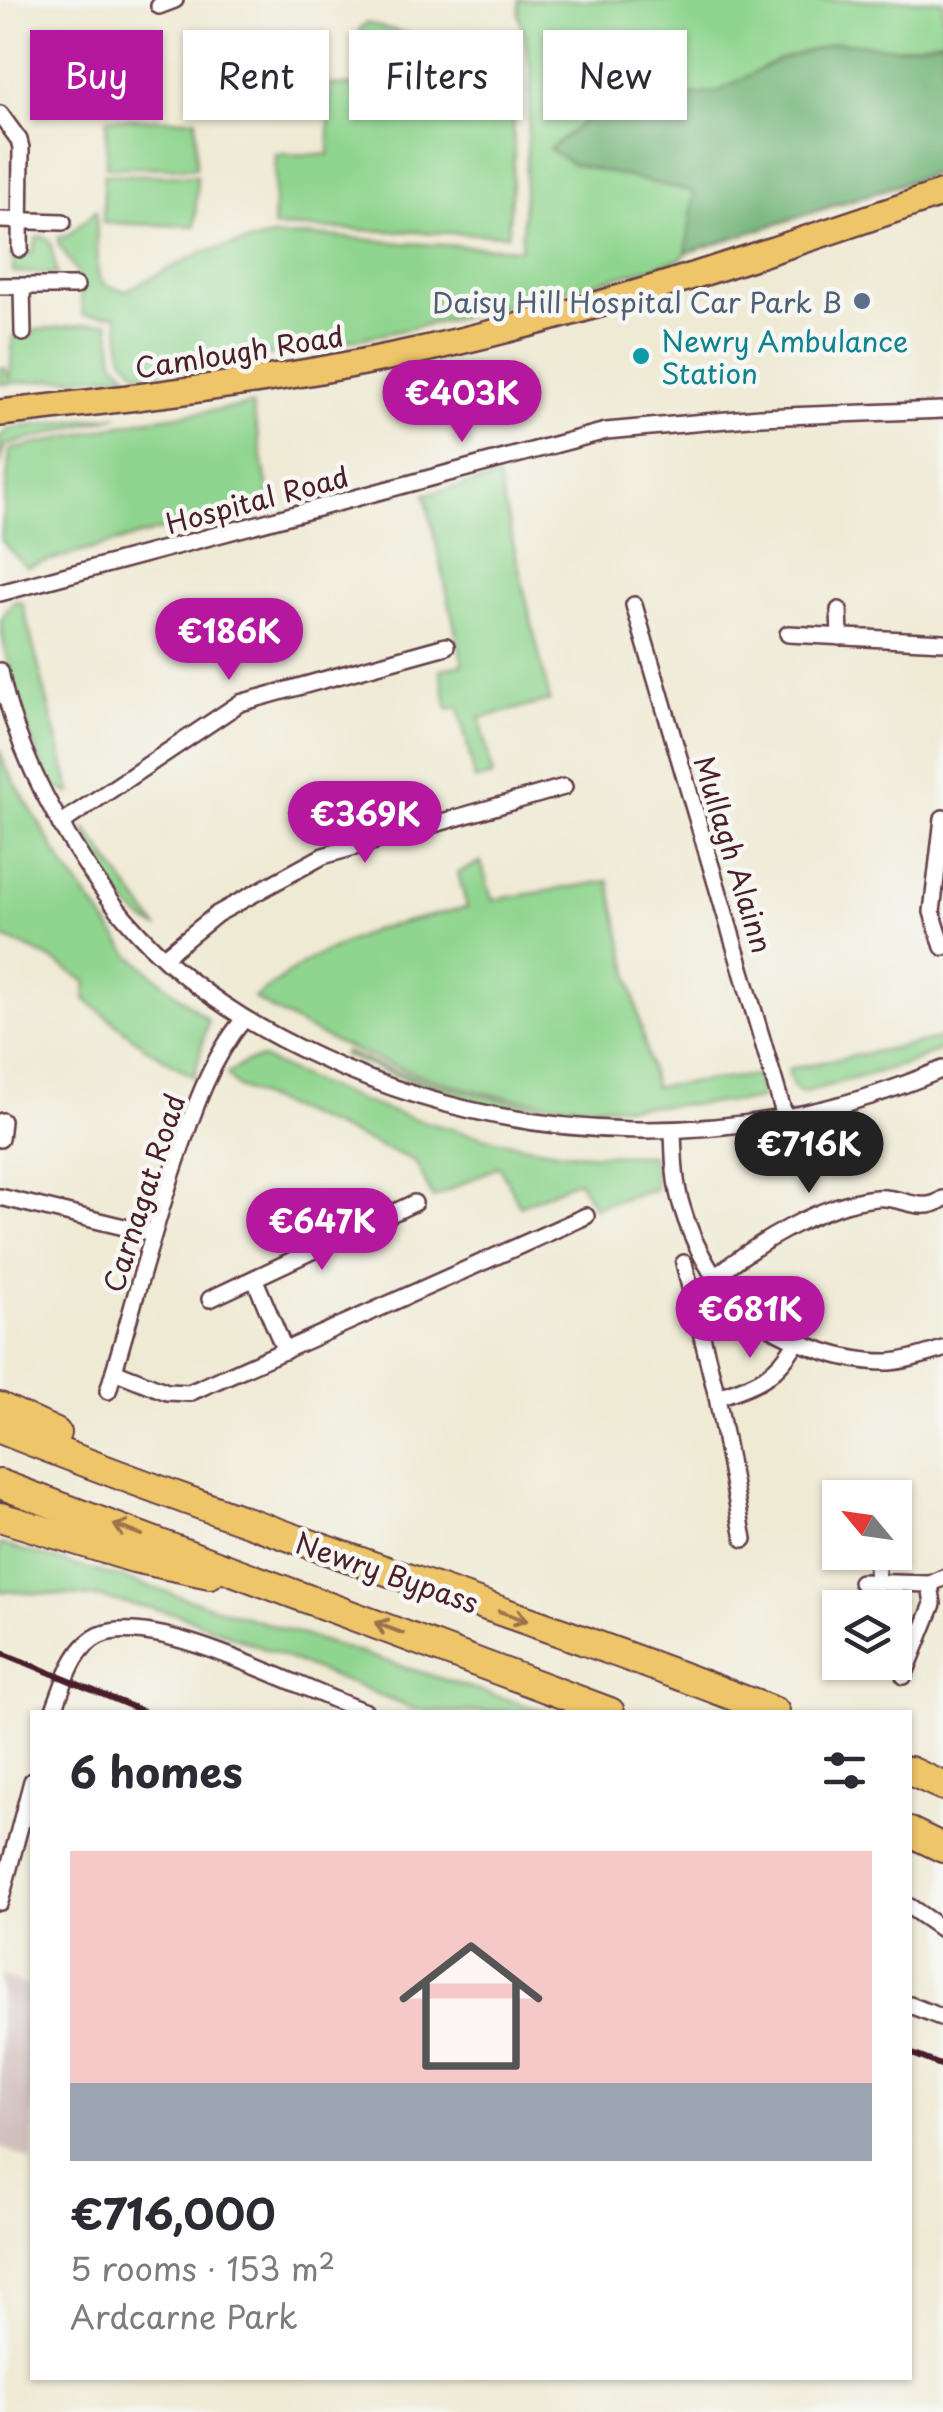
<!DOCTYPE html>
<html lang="en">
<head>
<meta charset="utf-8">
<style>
	:root { --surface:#fff; --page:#f7f7f7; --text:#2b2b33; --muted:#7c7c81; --accent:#b5179e }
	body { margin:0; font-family:"Playpen Sans",sans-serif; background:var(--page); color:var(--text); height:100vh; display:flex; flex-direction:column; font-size:38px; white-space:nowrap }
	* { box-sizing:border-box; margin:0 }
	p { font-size:32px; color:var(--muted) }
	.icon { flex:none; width:55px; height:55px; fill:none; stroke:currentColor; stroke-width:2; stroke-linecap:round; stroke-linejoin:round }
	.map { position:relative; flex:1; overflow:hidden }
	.drawer { position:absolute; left:30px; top:1710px; width:882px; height:670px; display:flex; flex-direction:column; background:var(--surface); border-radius:0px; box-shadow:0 2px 8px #0004 }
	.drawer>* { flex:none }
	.banner { position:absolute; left:30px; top:30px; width:885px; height:90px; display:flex; gap:20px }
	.needle { width:65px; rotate:299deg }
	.fabs { position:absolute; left:822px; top:1480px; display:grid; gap:20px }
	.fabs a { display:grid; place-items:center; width:90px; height:90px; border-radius:0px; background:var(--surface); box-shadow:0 2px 8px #0004; font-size:50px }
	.price { position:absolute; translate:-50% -85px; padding:0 22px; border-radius:35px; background:var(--accent); color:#fff; font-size:32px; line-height:65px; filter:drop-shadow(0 2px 5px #0008) }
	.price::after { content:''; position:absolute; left:50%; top:60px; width:30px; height:22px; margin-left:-15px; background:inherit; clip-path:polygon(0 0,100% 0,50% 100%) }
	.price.selected { background:#222; color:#fff }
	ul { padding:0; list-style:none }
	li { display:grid; align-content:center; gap:20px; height:530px; padding:0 40px }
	li span { display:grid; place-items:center; height:310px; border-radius:0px; color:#555 }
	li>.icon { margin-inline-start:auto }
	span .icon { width:180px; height:180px; fill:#fffc; stroke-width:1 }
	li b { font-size:42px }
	h2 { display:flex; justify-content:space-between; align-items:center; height:120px; padding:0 40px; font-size:42px }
	.tag { padding:0 35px; border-radius:0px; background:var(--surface); box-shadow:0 2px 8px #0004; font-size:35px; line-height:90px }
	.tag.selected { background:var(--accent); color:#fff }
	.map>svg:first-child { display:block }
</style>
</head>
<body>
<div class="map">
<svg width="943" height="2412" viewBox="0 0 943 2412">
	<rect width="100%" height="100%" fill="#f6f6f2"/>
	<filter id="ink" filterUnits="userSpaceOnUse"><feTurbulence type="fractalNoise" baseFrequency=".01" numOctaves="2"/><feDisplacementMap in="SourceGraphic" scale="20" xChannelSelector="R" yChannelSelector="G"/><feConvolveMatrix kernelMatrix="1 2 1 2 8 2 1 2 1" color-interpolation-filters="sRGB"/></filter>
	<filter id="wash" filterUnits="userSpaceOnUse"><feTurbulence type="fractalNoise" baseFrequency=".0048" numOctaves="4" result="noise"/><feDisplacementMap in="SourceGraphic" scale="40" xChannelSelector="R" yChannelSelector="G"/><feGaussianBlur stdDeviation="2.25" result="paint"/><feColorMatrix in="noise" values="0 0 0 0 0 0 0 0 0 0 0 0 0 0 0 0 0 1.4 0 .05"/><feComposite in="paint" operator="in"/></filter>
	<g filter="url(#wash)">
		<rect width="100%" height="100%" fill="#efead4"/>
		<path fill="#d1bfbd" d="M0,1975L32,1988V2161L0,2147Z"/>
		<g fill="#90d58f" stroke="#6d7a5d" stroke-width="2.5">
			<path d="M519,0H943V171L686,253L681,259C502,310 323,354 138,373L123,357L117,315H83L78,274L59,245V236H67L96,211L98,275L105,285L125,291L203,252L272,237L328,236L403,243L521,249L532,71L519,15Z"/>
			<path d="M366,23L472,51L481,57V68L369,62L359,30Z"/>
			<path d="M329,85L513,91L514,158L508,235L273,227L276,154L329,155Z"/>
			<path d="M107,119H196V168L106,167Z"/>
			<path d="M104,174L197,176L195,226L103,223Z"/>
			<path d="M42,236L50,241L57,274L13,272V253L32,254L37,238Z"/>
			<path d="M109,322L114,360L127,374L0,384V368H5L10,380L13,336H31L36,330Z"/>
			<path d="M252,405L270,500L26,567L1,540L10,450L144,420Z"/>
			<path d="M118,416L4,446L0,466V437L10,428Z"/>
			<path d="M498,478L550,701L480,718L493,776L475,780L459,707L448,709L440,670L463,664L425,494Z"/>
			<path d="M14,601L22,602L71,793C66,791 60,790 56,787C37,772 0,645 1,621C3,614 10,607 14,601Z"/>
			<path d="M0,750L5,766L65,867L130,955L208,1020L194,1077L145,1047L85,999L87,982L48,957L0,936Z"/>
			<path d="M86,829L157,927C129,917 85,859 86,829Z"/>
			<path d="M481,862L492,900L609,881L654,1087L757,1075L761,1095L757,1100C678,1106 598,1111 519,1099C435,1086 325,1045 254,998L308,960L373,930L467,907L458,873Z"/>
			<path d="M943,1038V1048L913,1062L802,1093C791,1088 791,1080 788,1069Z"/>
			<path d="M344,1052C429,1087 505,1103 596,1114L594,1119C563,1115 530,1114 500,1107C445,1095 394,1076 343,1055Z"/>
			<path d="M262,1058C358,1106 460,1137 565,1152C593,1156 623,1154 651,1155L655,1168V1189L594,1207L578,1180L520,1206L499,1166L433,1198L415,1161L238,1087L227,1074L246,1062Z"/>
			<path d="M0,1544L125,1579L547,1712H435L411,1708L178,1614L97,1597L0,1591Z"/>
		</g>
		<path fill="#74b67a" stroke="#5f6a52" stroke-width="2.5" d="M943,40V170L686,253L694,192L572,164L549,149L594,114L663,99L717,92L778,60L837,42L896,48Z"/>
	</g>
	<g filter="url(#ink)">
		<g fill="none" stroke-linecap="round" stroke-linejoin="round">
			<defs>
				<g id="minor">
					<path d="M159,6L175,0"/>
					<path d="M0,114L19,140L21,148L20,249"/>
					<path d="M0,220L63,222"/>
					<path d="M0,286H76"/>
					<path d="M22,287L23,333"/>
					<path d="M0,593L606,431L760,417L943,410"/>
					<path d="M634,605L785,1117"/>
					<path d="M839,610L840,637"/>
					<path d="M788,634L943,642"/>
					<path d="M0,671C12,731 37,786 69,838C86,866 104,893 125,918C178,980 247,1025 320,1058C516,1149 744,1155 943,1069"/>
					<path d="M943,818L932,912L943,947"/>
					<path d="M60,824L240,703L446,646"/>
					<path d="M164,957L217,914L323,856L564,787"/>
					<path d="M673,1131C674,1156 674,1183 682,1207C691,1238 711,1279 735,1301C773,1337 838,1363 890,1362C907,1361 927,1354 943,1349"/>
					<path d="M0,1139L2,1121"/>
					<path d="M0,1197L153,1234"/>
					<path d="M684,1263L717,1397L744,1539"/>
					<path d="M716,1276C757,1243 822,1203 876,1198C900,1195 921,1215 943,1199"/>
					<path d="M255,1280L285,1351"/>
					<path d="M210,1299L414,1203"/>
					<path d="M114,1371L167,1392L189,1393L586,1216"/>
					<path d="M108,1391C130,1318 149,1244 173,1171C191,1118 208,1062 244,1019"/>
					<path d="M717,1397C756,1385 776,1377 797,1341"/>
					<path d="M861,1582L930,1584L943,1578"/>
					<path d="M876,1583L878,1554"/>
					<path d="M904,1676L933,1604L930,1584"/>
					<path d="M53,1712C64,1686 72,1647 100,1635C158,1611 308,1693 366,1712"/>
					<path d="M0,1902L32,1781"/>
					<path d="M910,1907L943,1930"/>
					<path d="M910,2005L943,2018"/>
				</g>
				<path id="primary" d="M0,413C133,398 266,383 398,355C583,316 764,254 943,193"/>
				<g id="trunk">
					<path d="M0,1407L56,1433"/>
					<path d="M0,1429C256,1531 519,1612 775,1712"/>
					<path d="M0,1484L610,1712"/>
					<path d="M0,1517L134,1558L210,1574"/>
					<path d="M910,1771L943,1786"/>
					<path d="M910,1832L943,1848"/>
				</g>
			</defs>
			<use href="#minor" stroke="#633d44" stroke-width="20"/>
			<use href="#primary" stroke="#633d44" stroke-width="30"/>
			<use href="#trunk" stroke="#633d44" stroke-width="32"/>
			<use href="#minor" stroke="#fff" stroke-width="15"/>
			<use href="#primary" stroke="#eec569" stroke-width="25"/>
			<use href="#trunk" stroke="#eec569" stroke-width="28"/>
			<g stroke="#4a1f2b" stroke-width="6">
				<path d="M0,1652L145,1712"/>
				<path d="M910,2053L943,2066"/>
			</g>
		</g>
		<defs><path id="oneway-shaft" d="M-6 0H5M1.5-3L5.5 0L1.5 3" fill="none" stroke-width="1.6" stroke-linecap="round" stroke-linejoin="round" transform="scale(2.5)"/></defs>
		<g stroke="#9c724a">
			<use href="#oneway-shaft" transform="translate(128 1530) rotate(-160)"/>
			<use href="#oneway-shaft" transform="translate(513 1616) rotate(19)"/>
			<use href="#oneway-shaft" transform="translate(389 1628) rotate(-159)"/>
		</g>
	</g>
	<circle fill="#5c6f8a" stroke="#f6f6f2" stroke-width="4" cx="862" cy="301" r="10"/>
	<circle fill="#0f9aa8" stroke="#f6f6f2" stroke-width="4" cx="641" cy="356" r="10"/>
	<g text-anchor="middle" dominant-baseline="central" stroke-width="9" stroke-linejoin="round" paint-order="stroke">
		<g font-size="28" fill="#4e5e75" stroke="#f6f6f2" text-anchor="end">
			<text x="842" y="301">Daisy Hill Hospital Car Park B</text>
		</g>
		<g font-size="28" fill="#0d838f" stroke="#f6f6f2" text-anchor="start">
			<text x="661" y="340">Newry Ambulance<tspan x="661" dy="32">Station</tspan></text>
		</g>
		<g font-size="28" fill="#4a1f2b" stroke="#f6f6f2">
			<text transform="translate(239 351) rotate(-9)">Camlough Road</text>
			<text transform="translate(257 499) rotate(-15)">Hospital Road</text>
			<text transform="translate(734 854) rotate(73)">Mullagh Alainn</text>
			<text transform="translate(143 1193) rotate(-72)">Carnagat Road</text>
			<text transform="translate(387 1572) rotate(19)">Newry Bypass</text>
		</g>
	</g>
</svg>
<div class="fabs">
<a><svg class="needle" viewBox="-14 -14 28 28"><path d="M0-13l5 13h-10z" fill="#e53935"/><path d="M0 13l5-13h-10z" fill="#7c7c81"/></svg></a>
<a><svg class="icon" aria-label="layers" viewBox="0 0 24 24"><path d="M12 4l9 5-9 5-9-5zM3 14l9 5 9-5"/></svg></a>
</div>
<b class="price" style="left:462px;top:445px">€403K</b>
<b class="price" style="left:229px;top:683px">€186K</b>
<b class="price" style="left:365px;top:866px">€369K</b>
<b class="price selected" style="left:809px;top:1196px">€716K</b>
<b class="price" style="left:322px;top:1273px">€647K</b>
<b class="price" style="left:750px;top:1361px">€681K</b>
<div class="banner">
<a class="tag selected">Buy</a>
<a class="tag">Rent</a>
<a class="tag">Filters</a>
<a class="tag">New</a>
</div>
<section class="drawer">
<h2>6 homes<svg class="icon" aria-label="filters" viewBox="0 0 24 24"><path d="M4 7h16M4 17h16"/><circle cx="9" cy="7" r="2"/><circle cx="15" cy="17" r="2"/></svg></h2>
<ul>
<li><span style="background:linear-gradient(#f6c9c9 75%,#9aa5b1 0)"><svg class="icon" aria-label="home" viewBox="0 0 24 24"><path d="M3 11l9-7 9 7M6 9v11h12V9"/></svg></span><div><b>€716,000</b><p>5 rooms · 153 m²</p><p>Ardcarne Park</p></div></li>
</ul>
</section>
</div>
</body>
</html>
